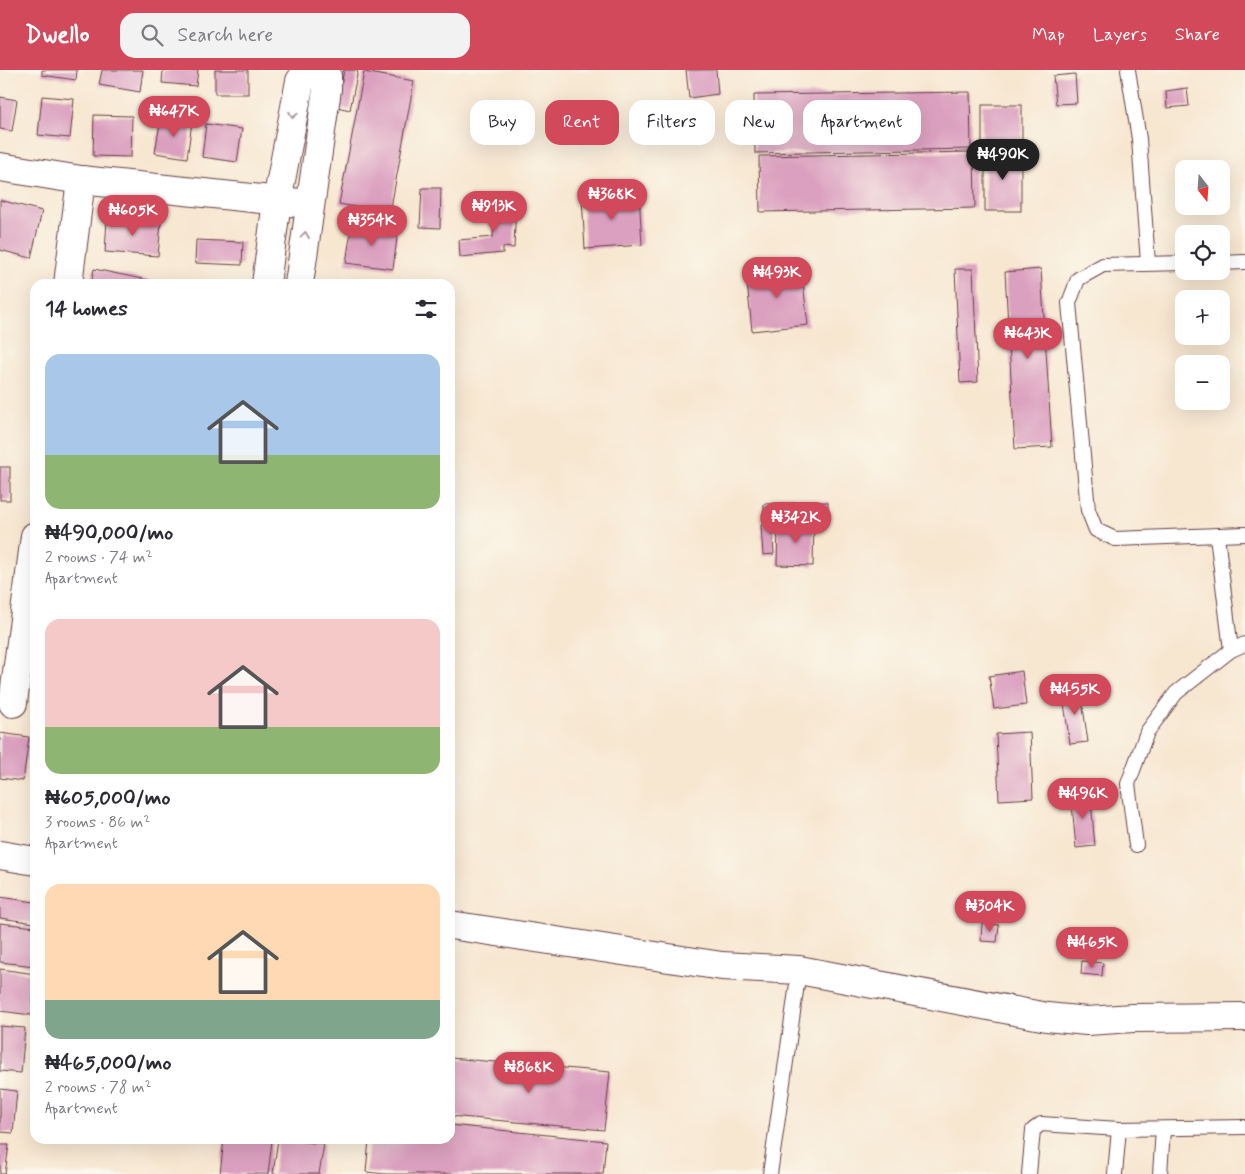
<!DOCTYPE html>
<html lang="en">
<head>
<meta charset="utf-8">
<style>
	:root { --surface:#fff; --page:#f2f2f3; --text:#2b2b33; --muted:#7c7c81; --accent:#d1495b }
	body { margin:0; font-family:Mynerve,sans-serif; background:var(--page); color:var(--text); height:100vh; display:flex; flex-direction:column; font-size:19px; white-space:nowrap }
	* { box-sizing:border-box; margin:0 }
	p { font-size:16px; color:var(--muted) }
	.icon { flex:none; width:28px; height:28px; fill:none; stroke:currentColor; stroke-width:2; stroke-linecap:round; stroke-linejoin:round }
	.map { position:relative; flex:1; overflow:hidden }
	.panel { position:absolute; left:30px; top:209px; width:425px; height:865px; display:flex; flex-direction:column; background:var(--surface); border-radius:15px; box-shadow:0 5px 20px #0002 }
	.panel>* { flex:none }
	.banner { position:absolute; left:470px; top:30px; width:475px; height:45px; display:flex; gap:10px }
	.needle { width:32px; rotate:163deg }
	.fabs { position:absolute; left:1175px; top:90px; display:grid; gap:10px }
	.fabs a { display:grid; place-items:center; width:55px; height:55px; border-radius:10px; background:var(--surface); box-shadow:0 5px 20px #0002; font-size:25px }
	.price { position:absolute; translate:-50% -42px; padding:0 11px; border-radius:18px; background:var(--accent); color:#fff; font-size:16px; line-height:32px; filter:drop-shadow(0 1px 2px #0008) }
	.price::after { content:''; position:absolute; left:50%; top:30px; width:15px; height:11px; margin-left:-8px; background:inherit; clip-path:polygon(0 0,100% 0,50% 100%) }
	.price.active { background:#222; color:#fff }
	ul { padding:0; list-style:none }
	li { display:grid; align-content:center; gap:10px; height:265px; padding:0 15px }
	li span { display:grid; place-items:center; height:155px; border-radius:15px; color:#555 }
	li>.icon { margin-inline-start:auto }
	span .icon { width:90px; height:90px; fill:#fffc; stroke-width:1 }
	li b { font-size:21px }
	h2 { display:flex; justify-content:space-between; align-items:center; height:60px; padding:0 15px; font-size:21px }
	.pill { padding:0 18px; border-radius:15px; background:var(--surface); box-shadow:0 5px 20px #0002; font-size:18px; line-height:45px }
	.pill.active { background:var(--accent); color:#fff }
	header { display:flex; align-items:center; gap:30px; box-sizing:border-box; height:70px; padding:0 25px; background:var(--accent); color:#fff }
	header strong { font-size:24px }
	nav { display:flex; gap:28px; margin-inline-start:auto; font-size:18px }
	.search { width:350px; height:45px; background:var(--page); display:flex; align-items:center; gap:12px; box-sizing:border-box; padding:0 18px; border-radius:15px; color:var(--muted); font-size:19px }
	.map>svg:first-child { display:block }
</style>
</head>
<body>
<header>
<strong>Dwello</strong>
<div class="search"><svg class="icon" aria-label="search" viewBox="0 0 24 24"><circle cx="10" cy="10" r="6"/><path d="M15 15l6 6"/></svg>Search here</div>
<nav><a>Map</a><a>Layers</a><a>Share</a></nav>
</header>
<div class="map">
<svg width="1245" height="1104" viewBox="0 0 1245 1104">
	<rect width="100%" height="100%" fill="#fbf7ec"/>
	<filter id="ink" filterUnits="userSpaceOnUse"><feTurbulence type="fractalNoise" baseFrequency=".02" numOctaves="2"/><feDisplacementMap in="SourceGraphic" scale="10" xChannelSelector="R" yChannelSelector="G"/><feConvolveMatrix kernelMatrix="1 2 1 2 8 2 1 2 1" color-interpolation-filters="sRGB"/></filter>
	<filter id="wash" filterUnits="userSpaceOnUse"><feTurbulence type="fractalNoise" baseFrequency=".0096" numOctaves="4" result="noise"/><feDisplacementMap in="SourceGraphic" scale="20" xChannelSelector="R" yChannelSelector="G"/><feGaussianBlur stdDeviation="1.12" result="paint"/><feColorMatrix in="noise" values="0 0 0 0 0 0 0 0 0 0 0 0 0 0 0 0 0 1.4 0 .05"/><feComposite in="paint" operator="in"/></filter>
	<g filter="url(#wash)">
		<rect width="100%" height="100%" fill="#f7e7d1"/>
		<g id="blocks">
			<g fill="#dba0bf">
				<path d="M42,0H77L76,10L42,5Z"/>
				<path d="M102,0H143L140,22L99,15Z"/>
				<path d="M163,0H198L196,16L162,13Z"/>
				<rect x="215" y="0" width="33" height="24"/>
				<path d="M344,0H358L350,40L337,37Z"/>
				<path d="M686,0H716L718,24L689,28Z"/>
				<path d="M364,2L414,11L390,143L339,134Z"/>
				<path d="M1075,4L1077,33L1056,34L1053,6Z"/>
				<path d="M1187,18L1189,36L1167,38L1166,21Z"/>
				<path d="M970,22L971,79L755,83L754,25Z"/>
				<path d="M42,26L74,29L70,68L38,65Z"/>
				<path d="M0,27L17,30L12,61L0,59Z"/>
				<rect x="982" y="35" width="40" height="40"/>
				<path d="M94,45L132,46L131,87L93,86Z"/>
				<path d="M161,47L192,52L187,88L155,83Z"/>
				<path d="M206,54L242,59L237,92L202,87Z"/>
				<rect x="985" y="81" width="36" height="60"/>
				<path d="M974,82L975,138L760,142L759,86Z"/>
				<path d="M422,118H441L440,158L420,157Z"/>
				<path d="M639,123L642,175L585,179L582,127Z"/>
				<path d="M0,130L42,141L31,188L0,180Z"/>
				<path d="M495,131L516,132L514,178L503,177V183L460,187L459,170L493,167Z"/>
				<path d="M107,149L161,153L158,186L105,182Z"/>
				<path d="M352,154L398,160L393,199L346,193Z"/>
				<path d="M196,170L243,172L242,195L195,193Z"/>
				<path d="M801,196L808,255L752,261L746,202Z"/>
				<path d="M94,199L152,211L151,214H91Z"/>
				<path d="M955,199H973L978,312L960,313Z"/>
				<path d="M1041,199L1052,377L1015,379L1005,202Z"/>
				<rect x="0" y="397" width="10" height="33"/>
				<path d="M828,432V449L764,450V434Z"/>
				<path d="M778,452H814L813,496L777,495Z"/>
				<path d="M772,454L774,484L763,485L761,455Z"/>
				<path d="M1022,601L1026,635L994,639L989,606Z"/>
				<path d="M1080,617L1088,672L1070,674L1062,620Z"/>
				<path d="M1030,662L1033,728L999,730L996,664Z"/>
				<path d="M0,663L29,667L23,711L0,708Z"/>
				<path d="M1090,721L1095,776L1076,778L1071,723Z"/>
				<path d="M0,827L35,832V853L0,848Z"/>
				<path d="M0,853L35,857V896L0,892Z"/>
				<path d="M982,853L999,855L997,872L981,871Z"/>
				<path d="M1082,891L1103,893L1102,906L1081,904Z"/>
				<path d="M0,899L35,904L32,945L0,941Z"/>
				<path d="M0,956L25,958L21,1003L0,1001Z"/>
				<path d="M450,988L610,1002L604,1060L450,1046Z"/>
				<path d="M0,1019L17,1021L13,1063L0,1062Z"/>
				<path d="M450,1055L606,1071L603,1104H386L366,1102L369,1069H450Z"/>
				<path d="M224,1069H249L272,1071L268,1104H220Z"/>
				<path d="M278,1069L324,1074L319,1104H273Z"/>
				<path d="M0,1075H9L5,1104H0Z"/>
			</g>
		</g>
	</g>
	<g filter="url(#ink)">
		<use href="#blocks" fill-opacity="0" stroke="#643d44" stroke-width="1"/>
		<g fill="none" stroke-linecap="round" stroke-linejoin="round">
			<defs>
				<g id="lane">
					<path d="M1128,0L1139,69L1148,193"/>
					<path d="M1184,193L1103,195L1078,209L1069,233L1088,440L1096,460L1115,469L1245,464"/>
					<path d="M1221,193L1245,192"/>
					<path d="M1217,466L1231,580"/>
					<path d="M1136,775L1128,714L1147,662L1176,623L1231,580L1245,574"/>
					<path d="M770,1104L799,900"/>
					<path d="M1029,1104L1033,1060L1041,1054L1119,1059L1245,1057"/>
					<path d="M1115,1104L1119,1059"/>
					<path d="M1160,1104L1163,1059"/>
				</g>
				<g id="street">
					<path d="M0,97L81,110L309,134"/>
					<path d="M68,214L81,110"/>
					<path d="M266,214L277,131L300,11L308,0"/>
					<path d="M299,214L327,19V5L323,0"/>
					<path d="M13,633L35,466"/>
					<path d="M0,785L35,791"/>
					<path d="M450,855L722,896L799,900L1047,947L1087,951L1133,948L1245,947"/>
				</g>
			</defs>
			<use href="#lane" stroke="#643d44" stroke-width="16"/>
			<use href="#street" stroke="#643d44" stroke-width="30"/>
			<use href="#lane" stroke="#fff" stroke-width="14"/>
			<use href="#street" stroke="#fff" stroke-width="28"/>
		</g>
		<defs><path id="oneway-chevron" d="M-2-3.5L2.5 0L-2 3.5" fill="none" stroke-width="1.6" stroke-linecap="round" stroke-linejoin="round" transform="scale(1.25)"/></defs>
		<g stroke="#ae9aa0">
			<use href="#oneway-chevron" transform="translate(293 45) rotate(101)"/>
			<use href="#oneway-chevron" transform="translate(305 165) rotate(-82)"/>
		</g>
	</g>
</svg>
<div class="fabs">
<a><svg class="needle" viewBox="-14 -14 28 28"><path d="M0-13l5 13h-10z" fill="#e53935"/><path d="M0 13l5-13h-10z" fill="#7c7c81"/></svg></a>
<a><svg class="icon" aria-label="locate" viewBox="0 0 24 24"><circle cx="12" cy="12" r="6"/><path d="M12 2v4M12 18v4M2 12h4M18 12h4"/></svg></a>
<a>+</a>
<a>−</a>
</div>
<b class="price" style="left:174px;top:68px">₦647K</b>
<b class="price active" style="left:1003px;top:111px">₦490K</b>
<b class="price" style="left:612px;top:151px">₦368K</b>
<b class="price" style="left:494px;top:163px">₦913K</b>
<b class="price" style="left:133px;top:167px">₦605K</b>
<b class="price" style="left:372px;top:177px">₦354K</b>
<b class="price" style="left:777px;top:229px">₦493K</b>
<b class="price" style="left:1028px;top:290px">₦643K</b>
<b class="price" style="left:796px;top:474px">₦342K</b>
<b class="price" style="left:1075px;top:646px">₦455K</b>
<b class="price" style="left:1083px;top:750px">₦496K</b>
<b class="price" style="left:990px;top:863px">₦304K</b>
<b class="price" style="left:1092px;top:899px">₦465K</b>
<b class="price" style="left:529px;top:1024px">₦868K</b>
<div class="banner">
<a class="pill">Buy</a>
<a class="pill active">Rent</a>
<a class="pill">Filters</a>
<a class="pill">New</a>
<a class="pill">Apartment</a>
</div>
<section class="panel">
<h2>14 homes<svg class="icon" aria-label="filters" viewBox="0 0 24 24"><path d="M4 7h16M4 17h16"/><circle cx="9" cy="7" r="2"/><circle cx="15" cy="17" r="2"/></svg></h2>
<ul>
<li><span style="background:linear-gradient(#a9c7e8 65%,#8fb573 0)"><svg class="icon" aria-label="home" viewBox="0 0 24 24"><path d="M3 11l9-7 9 7M6 9v11h12V9"/></svg></span><div><b>₦490,000/mo</b><p>2 rooms · 74 m²</p><p>Apartment</p></div></li>
<li><span style="background:linear-gradient(#f6c9c9 70%,#8fb573 0)"><svg class="icon" aria-label="home" viewBox="0 0 24 24"><path d="M3 11l9-7 9 7M6 9v11h12V9"/></svg></span><div><b>₦605,000/mo</b><p>3 rooms · 86 m²</p><p>Apartment</p></div></li>
<li><span style="background:linear-gradient(#ffd9b3 75%,#7fa58c 0)"><svg class="icon" aria-label="home" viewBox="0 0 24 24"><path d="M3 11l9-7 9 7M6 9v11h12V9"/></svg></span><div><b>₦465,000/mo</b><p>2 rooms · 78 m²</p><p>Apartment</p></div></li>
</ul>
</section>
</div>
</body>
</html>
